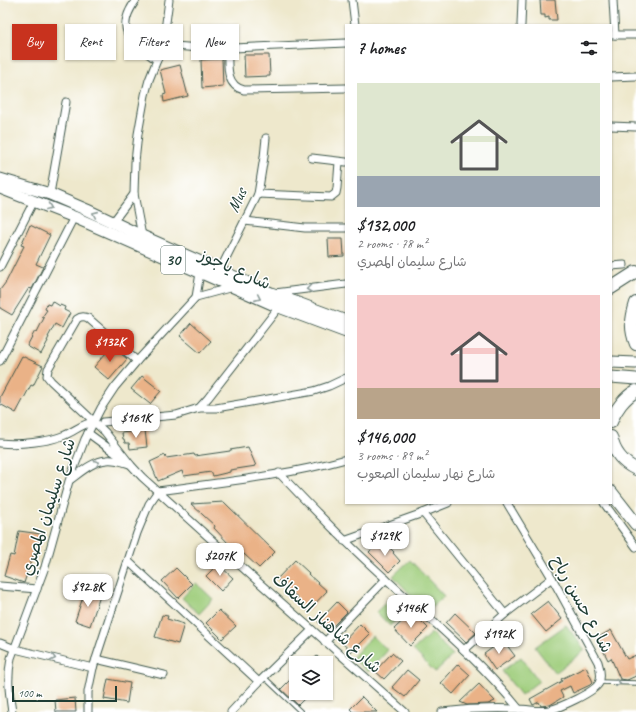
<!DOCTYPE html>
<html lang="en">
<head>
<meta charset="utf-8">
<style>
	:root { --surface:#fff; --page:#f2f2f2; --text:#202124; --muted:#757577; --accent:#c8321e }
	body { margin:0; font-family:Caveat,"Playpen Sans Arabic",sans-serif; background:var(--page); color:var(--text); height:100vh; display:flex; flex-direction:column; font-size:15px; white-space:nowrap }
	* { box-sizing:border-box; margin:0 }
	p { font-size:13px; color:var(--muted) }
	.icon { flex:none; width:22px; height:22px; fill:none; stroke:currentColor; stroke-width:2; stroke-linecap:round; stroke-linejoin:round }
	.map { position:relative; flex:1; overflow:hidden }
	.panel { position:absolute; left:345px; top:24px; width:267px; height:480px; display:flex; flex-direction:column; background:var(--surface); border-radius:0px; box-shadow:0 1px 3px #0004 }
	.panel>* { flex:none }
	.banner { position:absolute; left:12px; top:24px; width:273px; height:36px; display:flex; gap:8px }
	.buttons { position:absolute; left:289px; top:656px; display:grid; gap:8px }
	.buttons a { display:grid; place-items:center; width:44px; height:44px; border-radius:0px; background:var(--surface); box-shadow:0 1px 3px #0004; font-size:20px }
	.scale { position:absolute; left:12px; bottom:10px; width:105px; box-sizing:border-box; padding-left:4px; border:2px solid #1f3d34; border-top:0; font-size:11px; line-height:14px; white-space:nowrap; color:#1f3d34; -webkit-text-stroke:3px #fff; paint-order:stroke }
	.price { position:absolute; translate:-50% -34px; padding:0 9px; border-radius:8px; background:#fff; color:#222; font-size:13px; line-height:26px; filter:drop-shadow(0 1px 2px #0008) }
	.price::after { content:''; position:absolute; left:50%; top:24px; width:12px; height:9px; margin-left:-6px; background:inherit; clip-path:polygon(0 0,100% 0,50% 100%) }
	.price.selected { background:var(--accent); color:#fff }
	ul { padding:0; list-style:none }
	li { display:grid; align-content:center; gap:8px; height:212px; padding:0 12px }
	li span { display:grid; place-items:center; height:124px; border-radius:0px; color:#555 }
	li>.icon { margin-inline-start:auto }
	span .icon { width:72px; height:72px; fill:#fffc; stroke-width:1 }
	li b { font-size:17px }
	h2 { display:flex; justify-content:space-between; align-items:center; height:48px; padding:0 12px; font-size:17px }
	.pill { padding:0 14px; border-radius:0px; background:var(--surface); box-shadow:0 1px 3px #0004; font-size:14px; line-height:36px }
	.pill.selected { background:var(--accent); color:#fff }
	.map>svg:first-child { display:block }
</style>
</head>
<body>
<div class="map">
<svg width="636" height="712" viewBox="0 0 636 712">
	<rect width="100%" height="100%" fill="#fff"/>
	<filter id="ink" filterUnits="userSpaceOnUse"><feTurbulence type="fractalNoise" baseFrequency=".025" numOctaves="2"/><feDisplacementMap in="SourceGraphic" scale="8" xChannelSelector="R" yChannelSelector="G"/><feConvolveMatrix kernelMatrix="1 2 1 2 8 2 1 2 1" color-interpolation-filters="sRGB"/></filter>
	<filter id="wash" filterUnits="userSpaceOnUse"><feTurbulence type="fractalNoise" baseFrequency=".012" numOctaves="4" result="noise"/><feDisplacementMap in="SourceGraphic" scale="16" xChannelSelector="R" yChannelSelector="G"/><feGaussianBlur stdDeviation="0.9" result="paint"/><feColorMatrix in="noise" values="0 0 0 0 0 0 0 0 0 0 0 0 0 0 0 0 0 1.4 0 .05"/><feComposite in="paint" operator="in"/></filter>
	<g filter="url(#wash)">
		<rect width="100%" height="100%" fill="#eee8cc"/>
		<g fill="#9fcd7b" stroke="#5f8558">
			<path d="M410,560L444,596L427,612L393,576Z"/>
			<path d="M196,583L213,599L199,614L182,598Z"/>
			<path d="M394,594L408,608L390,626L376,612Z"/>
			<path d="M566,625L585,650L555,673L535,647Z"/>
			<path d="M431,633L453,655L435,672L413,650Z"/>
			<path d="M372,636L388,650L368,672L352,658Z"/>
			<path d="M521,657L539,681L521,695L502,671Z"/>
		</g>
		<g id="blocks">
			<g fill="#eab287">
				<path d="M540,0H555L557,20H549V17L545,18V15H541Z"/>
				<path d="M244,55H269L270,76L245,77Z"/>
				<path d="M222,59L223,86L202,88L201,60Z"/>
				<path d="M180,65L188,96L164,102L163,95L166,94L160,70Z"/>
				<path d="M30,225L50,235L36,264L43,267L32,289L29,288L12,315L0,308V290L6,282L24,246L21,245Z"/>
				<path d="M328,239H343L344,256L329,257Z"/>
				<path d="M52,301L60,306V305L65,307L64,310L70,313L62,328L55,324L48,337H49L47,341H48L41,354L27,346L35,331L37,332L44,318L42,317L47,310L45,309L47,304L50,305Z"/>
				<path d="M191,323L211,341L200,353L180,336Z"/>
				<path d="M112,346L127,359L109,380L94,367Z"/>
				<path d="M22,356L43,366L33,386L31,385L16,413L0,404V397Z"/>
				<path d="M142,376L161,391L150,404L131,389Z"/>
				<path d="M145,430L147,447L130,449L129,443H125L124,439H123L122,433Z"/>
				<path d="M248,447L256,466L230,470V472L213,476L211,472L184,476L182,471L158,481L150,462L165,455L166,458L194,454L195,456L230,451V450Z"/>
				<path d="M224,502L275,552L259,568L244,554L241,557L214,528L215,526L191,504Z"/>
				<path d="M19,531L41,534L38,553L34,552L24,583L4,576L10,555L14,556Z"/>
				<path d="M385,543L394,552L393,553L400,561L389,572L369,552L376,545L378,547L381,544L382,546Z"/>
				<path d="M295,560L309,573L308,574L327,591L308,611L296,600L298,598L277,579Z"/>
				<path d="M218,564L233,578L221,591L206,576Z"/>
				<path d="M176,568L192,584L178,598L162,581Z"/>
				<path d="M85,591L100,596L90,626L75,621Z"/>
				<path d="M548,601L562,619L546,632L531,614Z"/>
				<path d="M337,602L347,612L328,631L318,622Z"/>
				<path d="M219,610L236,626L222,639L206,623Z"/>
				<path d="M412,612L428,628L410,646L394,629Z"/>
				<path d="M455,613L476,633L466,642L446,623Z"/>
				<path d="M162,615L168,616L167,619L184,624L178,644L155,637Z"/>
				<path d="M360,624L370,634L352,652L342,643Z"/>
				<path d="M611,630L627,659L636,655V676L627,680L620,679L611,658L608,660L597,638Z"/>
				<path d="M503,640L515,656L495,670L484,654Z"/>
				<path d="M392,653L401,661L384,679L375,671Z"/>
				<path d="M317,656L324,663H309Z"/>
				<path d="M458,664L470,675L453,694L441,683Z"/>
				<path d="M586,667L593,682L590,685L573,693L570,686L560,691L563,697L550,705L541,706L539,702L533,705L530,699L562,681L561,679Z"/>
				<path d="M407,670L419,680L405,697L392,687Z"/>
				<path d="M296,674V693H310L298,705L281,689Z"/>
				<path d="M108,679L130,683L127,703L104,699Z"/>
				<path d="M479,684L495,701L488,704L467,705L460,702Z"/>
				<path d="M362,697L377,712H353L350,709Z"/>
				<path d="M75,698L76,712H56L55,700Z"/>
			</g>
		</g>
	</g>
	<g filter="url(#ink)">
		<use href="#blocks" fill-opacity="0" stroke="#3e574b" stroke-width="1"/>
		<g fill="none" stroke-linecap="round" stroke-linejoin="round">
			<defs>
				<g id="service">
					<path d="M264,677L301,712"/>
					<path d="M600,682L636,683"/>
				</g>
				<g id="minor">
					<path d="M136,0C113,32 132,42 157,60"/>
					<path d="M352,0L355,25"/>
					<path d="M613,0L615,35"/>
					<path d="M521,25L522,0"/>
					<path d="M612,35H636"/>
					<path d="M163,45L211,49L346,43"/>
					<path d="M228,49C228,64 225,86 244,90L346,88"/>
					<path d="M611,77L636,76"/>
					<path d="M611,126L636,127"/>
					<path d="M312,158L346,162"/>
					<path d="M50,194L66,102"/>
					<path d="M258,194L331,197L336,193L337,188L339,162"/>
					<path d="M245,221L305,228H346"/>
					<path d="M113,222L134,194"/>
					<path d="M142,236L134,194L135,162L138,134L145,95L149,80L163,45L169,0"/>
					<path d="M611,266L624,265"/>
					<path d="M0,267L34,201"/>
					<path d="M220,270L258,194L264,157L266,138"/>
					<path d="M275,293L346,284"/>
					<path d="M196,297L200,273"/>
					<path d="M0,361L74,217"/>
					<path d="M137,361L88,318C84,316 81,316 77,319L48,369L47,376L51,381L105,432L130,464L142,477L255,579L405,712"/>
					<path d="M199,408L208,398L279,307"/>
					<path d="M103,422L176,415L199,408H216L314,391L329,386L346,378"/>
					<path d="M88,433L122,458"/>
					<path d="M0,443C18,445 49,442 65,435C75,431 83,423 94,422"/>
					<path d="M279,473C314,510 349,546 387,580C433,622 480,661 519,709"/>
					<path d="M70,480C81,472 93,461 107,460C114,459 123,462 130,464"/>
					<path d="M158,491C221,482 285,476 346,459"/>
					<path d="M604,503L636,547"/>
					<path d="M423,513L505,614"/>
					<path d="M344,541L423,513L448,503"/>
					<path d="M128,561L259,682"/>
					<path d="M0,586L37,589"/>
					<path d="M325,642L386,579"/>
					<path d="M0,643L15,649L93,668"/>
					<path d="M464,650L505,614L552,578"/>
					<path d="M96,659L164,675"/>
					<path d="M12,712C9,692 7,679 11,658L45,567L69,481L85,439L101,408L115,387L137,361L196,297L233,287"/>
					<path d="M88,712V692L93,668L137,533L149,504L158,491"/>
					<path d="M231,712L259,682L312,630"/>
					<path d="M442,712C467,709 493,708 518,709C529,709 539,712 549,710C559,708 595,692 599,683C602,676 600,668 598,662L552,578L507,503"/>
				</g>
				<g id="primary">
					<path d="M0,179L50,194L87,210L142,236L271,293L346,321"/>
					<path d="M0,188L74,217L279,307L346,332"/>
					<path d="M611,362L636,363"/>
					<path d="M611,377L636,379"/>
				</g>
				<g id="trunk">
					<path d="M611,288L636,272"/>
					<path d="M636,303C631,319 630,329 636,344"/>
					<path d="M611,422C615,410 625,397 636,391"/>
					<path d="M611,437C614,452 623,463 636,469"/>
					<path d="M611,492L636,524"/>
				</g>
			</defs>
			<use href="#service" stroke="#3e574b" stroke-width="5.5"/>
			<use href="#minor" stroke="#3e574b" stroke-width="9"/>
			<use href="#primary" stroke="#3e574b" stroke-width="13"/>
			<use href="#trunk" stroke="#3e574b" stroke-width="14"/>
			<use href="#service" stroke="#fff" stroke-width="3.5"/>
			<use href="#minor" stroke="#fff" stroke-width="7"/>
			<use href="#primary" stroke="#fff" stroke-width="11"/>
			<use href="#trunk" stroke="#fff" stroke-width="12"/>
		</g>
		<defs><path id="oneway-chevron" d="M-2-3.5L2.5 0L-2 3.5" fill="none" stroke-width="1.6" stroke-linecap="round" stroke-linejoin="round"/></defs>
		<g stroke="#8f9e9a">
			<use href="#oneway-chevron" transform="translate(49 207) rotate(22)"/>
			<use href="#oneway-chevron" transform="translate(95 214) rotate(-156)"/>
			<use href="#oneway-chevron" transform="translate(309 289) rotate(173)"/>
			<use href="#oneway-chevron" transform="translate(258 298) rotate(24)"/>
			<use href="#oneway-chevron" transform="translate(97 463) rotate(-20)"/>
			<use href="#oneway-chevron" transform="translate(53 658) rotate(14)"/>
			<use href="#oneway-chevron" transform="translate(618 683) rotate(1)"/>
		</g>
	</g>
	<g text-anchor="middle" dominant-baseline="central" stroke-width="3" stroke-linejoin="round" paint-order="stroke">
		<rect fill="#fff" stroke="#627771" stroke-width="1" x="161" y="246" width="24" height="28" rx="3"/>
		<g font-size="16" font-weight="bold" fill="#1f3d34">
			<text x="173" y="260">30</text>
		</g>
		<g font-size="17" fill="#1f3d34" stroke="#fff">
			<text transform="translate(237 200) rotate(-66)">Mus</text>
			<text transform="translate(235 269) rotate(24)">شارع ياجوز</text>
			<text transform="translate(48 507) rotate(-72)">شارع سليمان المصري</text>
			<text transform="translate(582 604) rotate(61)">شارع حسن رباح</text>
			<text transform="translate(327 623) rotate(42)">شارع شاهناز السقاف</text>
		</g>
	</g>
</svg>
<div class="buttons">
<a><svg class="icon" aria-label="layers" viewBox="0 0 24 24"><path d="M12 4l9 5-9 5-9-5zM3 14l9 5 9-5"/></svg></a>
</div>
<div class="scale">100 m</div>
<b class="price selected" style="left:110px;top:363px">$132K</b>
<b class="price" style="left:136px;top:439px">$161K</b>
<b class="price" style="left:385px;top:557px">$129K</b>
<b class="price" style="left:220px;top:577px">$207K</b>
<b class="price" style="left:88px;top:608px">$92.8K</b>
<b class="price" style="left:411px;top:629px">$146K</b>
<b class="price" style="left:499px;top:655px">$192K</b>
<div class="banner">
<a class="pill selected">Buy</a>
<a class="pill">Rent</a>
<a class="pill">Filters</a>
<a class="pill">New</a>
</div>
<section class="panel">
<h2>7 homes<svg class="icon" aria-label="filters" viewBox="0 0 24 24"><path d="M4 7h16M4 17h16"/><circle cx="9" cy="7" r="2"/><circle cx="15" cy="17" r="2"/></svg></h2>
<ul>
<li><span style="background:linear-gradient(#dfe7d0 75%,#9aa5b1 0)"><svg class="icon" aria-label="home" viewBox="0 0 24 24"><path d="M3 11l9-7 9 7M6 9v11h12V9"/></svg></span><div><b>$132,000</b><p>2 rooms · 78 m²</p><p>شارع سليمان المصري</p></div></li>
<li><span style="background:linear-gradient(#f6c9c9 75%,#b9a48a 0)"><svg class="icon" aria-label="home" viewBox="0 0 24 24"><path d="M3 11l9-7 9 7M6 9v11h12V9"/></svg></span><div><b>$146,000</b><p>3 rooms · 89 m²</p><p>شارع نهار سليمان الصعوب</p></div></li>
</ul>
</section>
</div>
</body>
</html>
